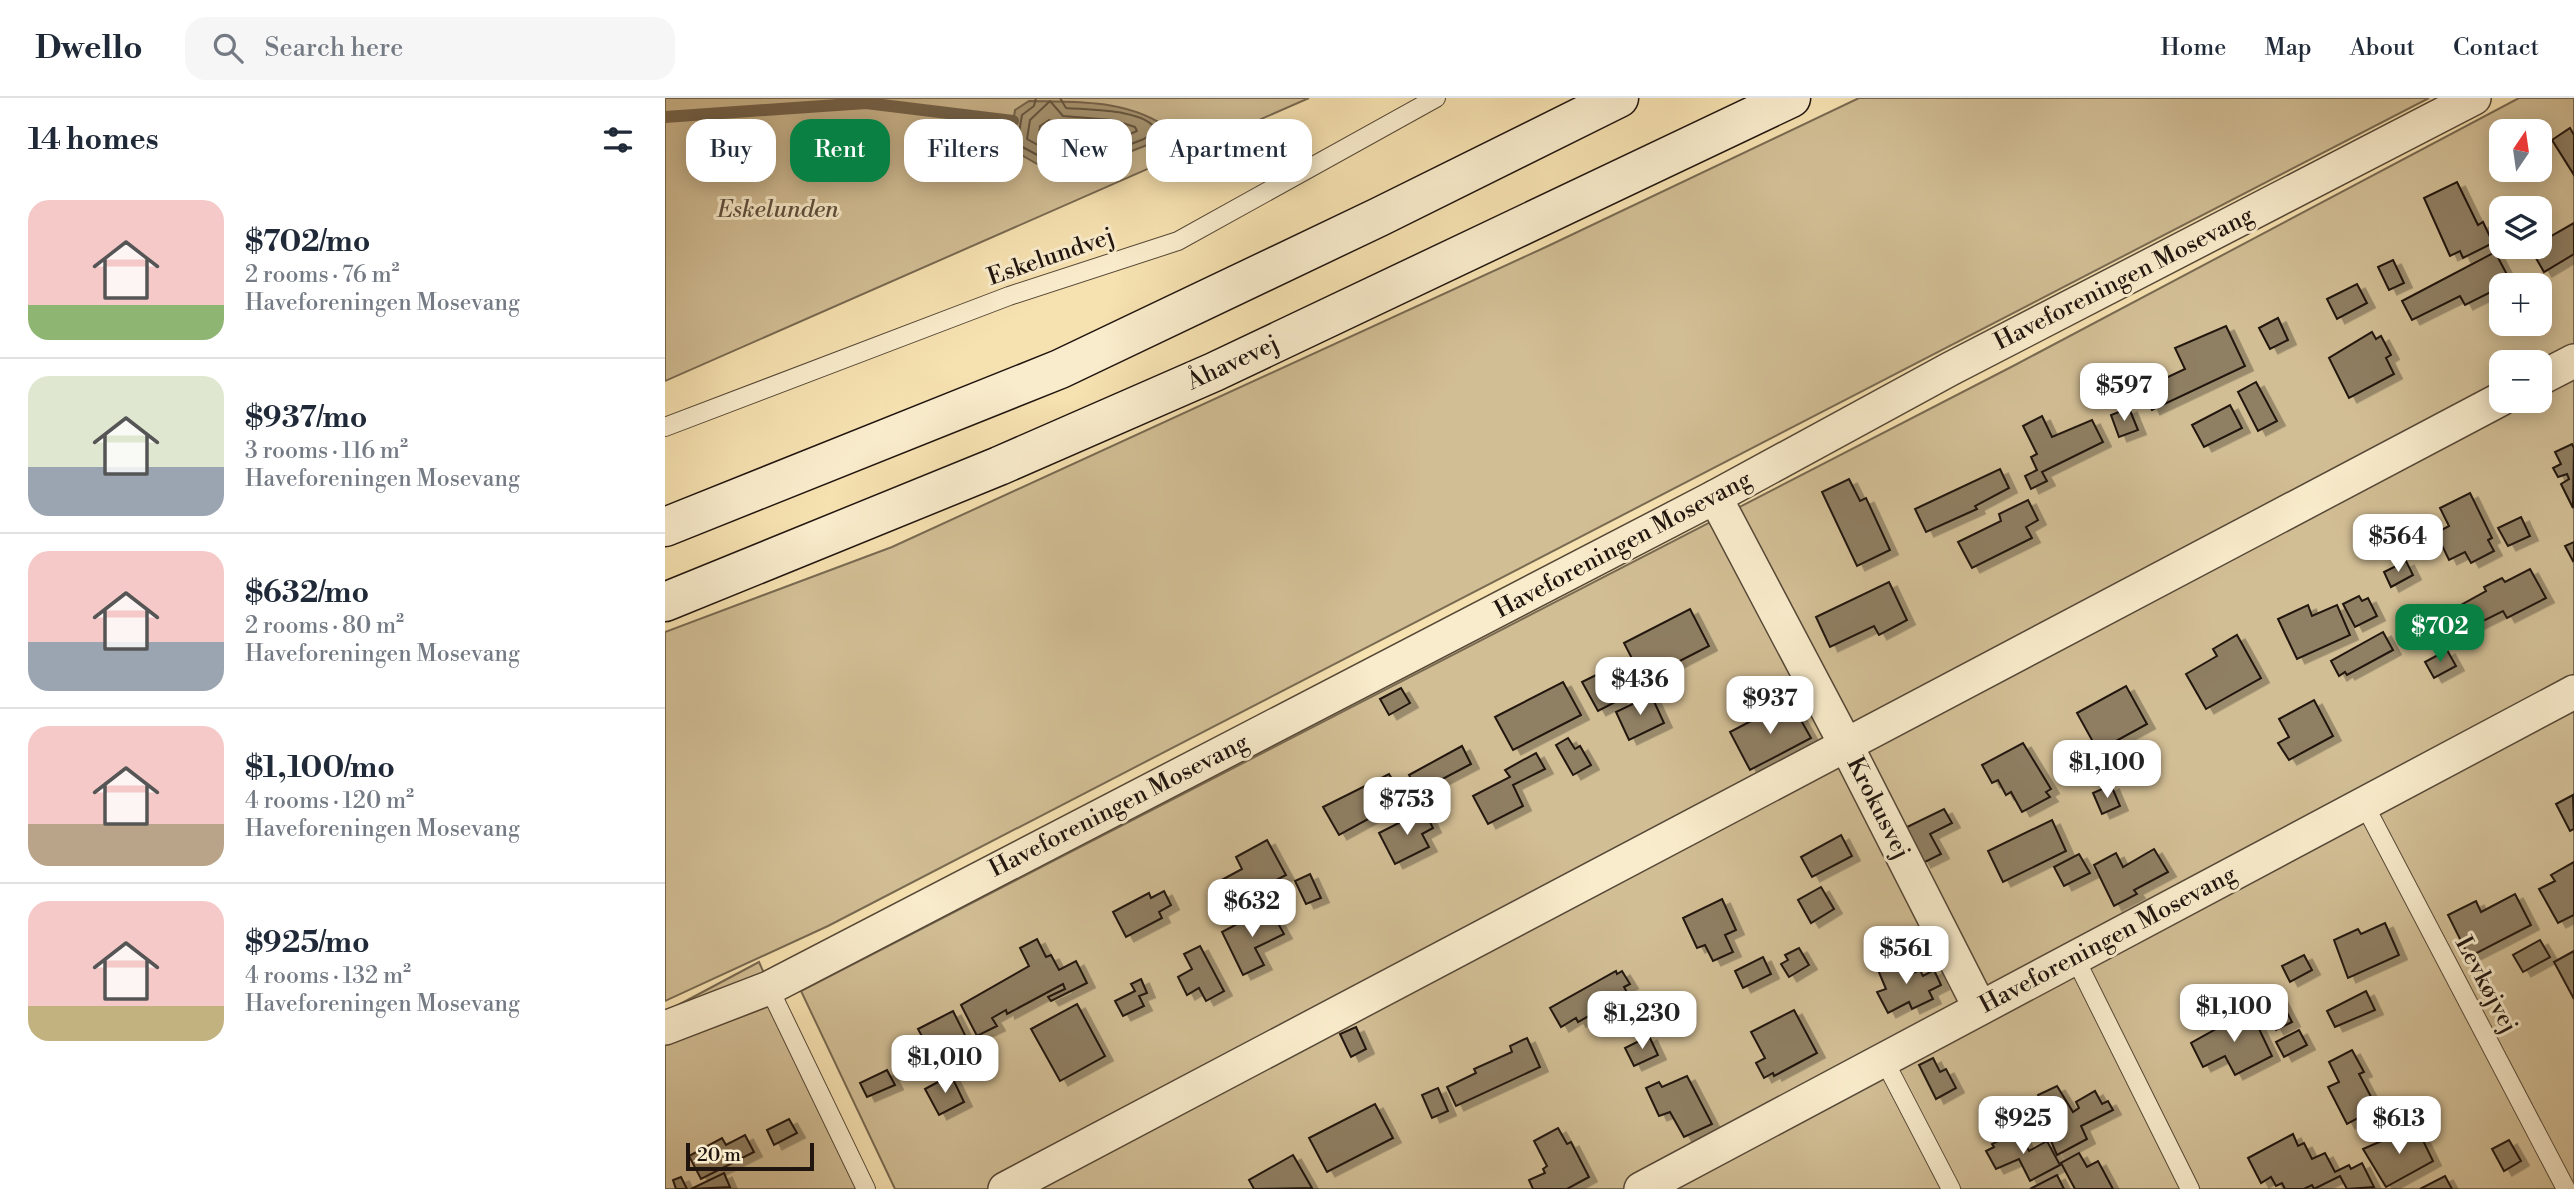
<!DOCTYPE html>
<html lang="en">
<head>
<meta charset="utf-8">
<style>
	:root { --surface:#fff; --page:#f6f6f7; --text:#1f2937; --muted:#747a83; --line:#e0e1e3; --accent:#0b8043 }
	body { margin:0; font-family:"Libre Bodoni",serif; background:var(--page); color:var(--text); height:100vh; display:flex; flex-direction:column; font-size:26px; white-space:nowrap }
	* { box-sizing:border-box; margin:0 }
	p { font-size:23px; color:var(--muted) }
	.icon { flex:none; width:38px; height:38px; fill:none; stroke:currentColor; stroke-width:2; stroke-linecap:round; stroke-linejoin:round }
	.map { position:relative; flex:1; overflow:hidden }
	.panel { display:flex; flex-direction:column; background:var(--surface); width:665px }
	.panel>* { flex:none }
	.guide { position:absolute; left:21px; top:21px; width:665px; height:63px; display:flex; gap:14px }
	.needle { width:46px; rotate:13deg }
	.buttons { position:absolute; left:1824px; top:21px; display:grid; gap:14px }
	.buttons a { display:grid; place-items:center; width:63px; height:63px; border-radius:14px; background:var(--surface); box-shadow:0 4px 18px #0003; font-size:35px }
	.scale { position:absolute; left:21px; bottom:18px; width:128px; box-sizing:border-box; padding-left:7px; border:4px solid #20150f; border-top:0; font-size:19px; line-height:24px; white-space:nowrap; color:#20150f; -webkit-text-stroke:5px #f9eccc; paint-order:stroke }
	.price { position:absolute; translate:-50% -60px; padding:0 16px; border-radius:14px; background:#fff; color:#222; font-size:23px; line-height:46px; filter:drop-shadow(0 2px 4px #0008) }
	.price::after { content:''; position:absolute; left:50%; top:42px; width:21px; height:16px; margin-left:-10px; background:inherit; clip-path:polygon(0 0,100% 0,50% 100%) }
	.price.current { background:var(--accent); color:#fff }
	ul { padding:0; list-style:none }
	li { display:flex; align-items:center; gap:21px; height:175px; padding:0 28px }
	li+li { border-top:2px solid var(--line) }
	li span { display:grid; place-items:center; flex:none; width:196px; height:140px; border-radius:21px; color:#555 }
	li>.icon { margin-inline-start:auto }
	span .icon { width:84px; height:84px; fill:#fffc; stroke-width:1 }
	li b { font-size:30px }
	h2 { display:flex; justify-content:space-between; align-items:center; height:84px; padding:0 28px; font-size:30px }
	.chip { padding:0 24px; border-radius:21px; background:var(--surface); box-shadow:0 4px 18px #0003; font-size:24px; line-height:63px }
	.chip.current { background:var(--accent); color:#fff }
	header { display:flex; align-items:center; gap:42px; box-sizing:border-box; height:98px; padding:0 35px; background:var(--surface); border-bottom:2px solid var(--line) }
	header strong { font-size:33px }
	nav { display:flex; gap:38px; margin-inline-start:auto; font-size:24px }
	.search { width:490px; height:63px; background:var(--page); display:flex; align-items:center; gap:18px; box-sizing:border-box; padding:0 24px; border-radius:21px; color:var(--muted); font-size:26px }
	main { display:flex; flex:1; min-height:0 }
	.map>svg:first-child { display:block }
</style>
</head>
<body>
<header>
<strong>Dwello</strong>
<div class="search"><svg class="icon" aria-label="search" viewBox="0 0 24 24"><circle cx="10" cy="10" r="6"/><path d="M15 15l6 6"/></svg>Search here</div>
<nav><a>Home</a><a>Map</a><a>About</a><a>Contact</a></nav>
</header>
<main>
<section class="panel">
<h2>14 homes<svg class="icon" aria-label="filters" viewBox="0 0 24 24"><path d="M4 7h16M4 17h16"/><circle cx="9" cy="7" r="2"/><circle cx="15" cy="17" r="2"/></svg></h2>
<ul>
<li><span style="background:linear-gradient(#f6c9c9 75%,#8fb573 0)"><svg class="icon" aria-label="home" viewBox="0 0 24 24"><path d="M3 11l9-7 9 7M6 9v11h12V9"/></svg></span><div><b>$702/mo</b><p>2 rooms · 76 m²</p><p>Haveforeningen Mosevang</p></div></li>
<li><span style="background:linear-gradient(#dfe7d0 65%,#9aa5b1 0)"><svg class="icon" aria-label="home" viewBox="0 0 24 24"><path d="M3 11l9-7 9 7M6 9v11h12V9"/></svg></span><div><b>$937/mo</b><p>3 rooms · 116 m²</p><p>Haveforeningen Mosevang</p></div></li>
<li><span style="background:linear-gradient(#f6c9c9 65%,#9aa5b1 0)"><svg class="icon" aria-label="home" viewBox="0 0 24 24"><path d="M3 11l9-7 9 7M6 9v11h12V9"/></svg></span><div><b>$632/mo</b><p>2 rooms · 80 m²</p><p>Haveforeningen Mosevang</p></div></li>
<li><span style="background:linear-gradient(#f6c9c9 70%,#b9a48a 0)"><svg class="icon" aria-label="home" viewBox="0 0 24 24"><path d="M3 11l9-7 9 7M6 9v11h12V9"/></svg></span><div><b>$1,100/mo</b><p>4 rooms · 120 m²</p><p>Haveforeningen Mosevang</p></div></li>
<li><span style="background:linear-gradient(#f6c9c9 75%,#c2b280 0)"><svg class="icon" aria-label="home" viewBox="0 0 24 24"><path d="M3 11l9-7 9 7M6 9v11h12V9"/></svg></span><div><b>$925/mo</b><p>4 rooms · 132 m²</p><p>Haveforeningen Mosevang</p></div></li>
</ul>
</section>
<div class="map">
<svg width="1909" height="1091" viewBox="0 0 1909 1091">
	<defs>
		<filter id="shadow"><feDropShadow dx="8" dy="4.5" stdDeviation="0" flood-color="#0004"/></filter>
	</defs>
	<rect width="100%" height="100%" fill="#f6e1b0"/>
	<filter id="stains"><feTurbulence type="fractalNoise" baseFrequency=".00286" numOctaves="4"/><feColorMatrix values="0 0 0 0 .2 0 0 0 0 .09 0 0 0 0 .02 0 0 0 .5 -.17"/></filter>
	<radialGradient id="worn" r=".72"><stop offset=".6" stop-color="#630" stop-opacity="0"/><stop offset="1" stop-color="#630" stop-opacity=".3"/></radialGradient>
	<g fill="#d2be95" stroke="#796a52" stroke-width="2" fill-rule="evenodd">
		<path d="M0,0H644L0,283Z"/>
		<path d="M1194,0H1764L163,828L0,903V534L227,449L883,148Z"/>
		<path d="M1854,0H1909V1091H230L136,893L1350,267ZM1836,33H1874V72H1836ZM1836,110H1874V149H1836ZM1836,187H1874V226H1836ZM1836,264H1874V303H1836Z"/>
		<path d="M94,864L195,1091H0V914Z"/>
	</g>
	<path fill="#ad9c79" stroke="#75664f" stroke-width="2" d="M364,3C414,4 464,1 506,32L482,47L436,65L430,82C401,88 369,63 344,50L350,12Z"/>
	<g fill="none" stroke-linecap="round" stroke-linejoin="round">
		<g stroke="#665844" stroke-width="2">
			<path d="M371,0L369,8L357,17L352,46L400,72L423,76L432,59L479,41L491,32C481,11 423,12 401,10L395,0"/>
			<path d="M385,3L398,18L448,22L470,29L472,33L427,52L417,66L403,64L362,41L365,22Z"/>
			<path d="M384,22L398,29L435,32L437,36L408,54L374,36L375,28Z"/>
		</g>
		<path stroke="#75664f" stroke-width="12" d="M0,19L201,5L348,23"/>
	</g>
	<g fill="#8f7f63" stroke="#20150f" stroke-width="2" filter="url(#shadow)">
		<path d="M1905,30L1909,37V77L1887,42Z"/>
		<path d="M1792,84L1813,127L1818,124L1828,145L1798,160L1795,153L1785,158L1759,100Z"/>
		<path d="M1909,125V156L1879,174L1865,150L1874,149V145Z"/>
		<path d="M1830,154L1846,184L1800,207L1795,198L1747,222L1737,203Z"/>
		<path d="M1728,162L1739,185L1724,192L1713,169Z"/>
		<path d="M1692,186L1702,205L1672,221L1662,201Z"/>
		<path d="M1613,220L1623,242L1605,251L1594,230Z"/>
		<path d="M1561,228L1580,268L1487,312L1479,295L1491,290L1490,285L1520,271L1510,250Z"/>
		<path d="M1707,234L1711,241L1716,238L1726,257L1721,260L1729,276L1684,300L1664,260Z"/>
		<path d="M1591,284L1612,323L1593,333L1573,294Z"/>
		<path d="M1565,307L1577,330L1539,349L1527,327Z"/>
		<path d="M1464,310L1473,332L1454,339L1446,317Z"/>
		<path d="M1377,318L1387,339L1427,322L1438,344L1377,374L1382,383L1366,391L1360,378L1372,372L1366,359L1372,356L1358,328Z"/>
		<path d="M1907,346L1909,350L1908,410L1896,386L1904,381L1902,376L1893,379L1888,370L1896,366L1890,354Z"/>
		<path d="M1335,371L1344,390L1310,408L1312,411L1261,434L1250,411Z"/>
		<path d="M1184,381L1195,403L1201,400L1225,452L1192,468L1157,394Z"/>
		<path d="M1805,395L1827,440L1823,442L1829,453L1806,465L1800,454L1784,462L1771,435L1784,428L1775,410Z"/>
		<path d="M1363,402L1373,422L1361,429L1367,440L1307,470L1293,444L1336,423L1334,416Z"/>
		<path d="M1856,419L1865,438L1843,448L1833,430Z"/>
		<path d="M1909,444V462L1908,463L1900,448Z"/>
		<path d="M1741,463L1748,477L1726,489L1719,474Z"/>
		<path d="M1865,471L1881,500L1842,520L1838,513L1798,533L1787,512L1821,493L1819,489L1837,480L1840,484Z"/>
		<path d="M1224,484L1242,522L1214,537L1209,528L1165,549L1151,519Z"/>
		<path d="M1694,498L1697,503L1703,500L1712,518L1690,529L1678,506Z"/>
		<path d="M1643,507L1647,518L1672,507L1685,537L1632,561L1613,521Z"/>
		<path d="M1025,511L1044,548L978,582L959,545Z"/>
		<path d="M1718,534L1728,552L1682,577L1680,574L1674,578L1666,563Z"/>
		<path d="M1572,537L1596,580L1541,611L1521,576L1552,558L1548,551Z"/>
		<path d="M1782,552L1791,568L1769,580L1760,564Z"/>
		<path d="M939,573L954,602L933,613L917,584Z"/>
		<path d="M898,584L916,617L848,652L830,619Z"/>
		<path d="M1461,588L1482,626L1433,653L1412,615Z"/>
		<path d="M736,590L745,605L724,617L715,601Z"/>
		<path d="M986,597L999,625L964,642L951,614Z"/>
		<path d="M1649,602L1668,638L1624,662L1613,645L1624,639L1614,621Z"/>
		<path d="M1128,608L1146,640L1085,672L1065,634L1109,611L1112,616Z"/>
		<path d="M903,640L910,651L915,648L926,667L908,677L891,647Z"/>
		<path d="M1358,645L1386,691L1381,694L1385,699L1357,714L1346,694L1341,697L1333,682L1327,685L1317,667Z"/>
		<path d="M797,648L806,666L753,694L744,677Z"/>
		<path d="M871,655L880,671L848,687L858,708L823,726L808,698L845,679L840,672Z"/>
		<path d="M724,676L736,696L749,689L758,704L730,717L725,709L674,737L658,709Z"/>
		<path d="M1446,687L1455,708L1437,716L1428,695Z"/>
		<path d="M1908,697L1909,731L1905,733L1891,706Z"/>
		<path d="M1279,711L1287,725L1265,736L1276,756L1258,765L1240,730Z"/>
		<path d="M759,712L768,730L757,736L764,749L730,766L714,735Z"/>
		<path d="M1387,722L1401,753L1338,784L1323,753Z"/>
		<path d="M1176,737L1187,758L1147,779L1136,759Z"/>
		<path d="M602,742L621,777L565,806L553,784L577,771L571,759Z"/>
		<path d="M1489,751L1503,774L1469,792L1472,796L1449,808L1429,767L1451,755L1458,769Z"/>
		<path d="M1414,756L1425,775L1399,788L1389,769Z"/>
		<path d="M1909,764V817L1893,825L1874,791L1890,783L1886,777Z"/>
		<path d="M645,776L656,800L641,806L630,783Z"/>
		<path d="M1156,789L1169,811L1146,825L1133,802Z"/>
		<path d="M499,793L506,807L494,814L497,820L461,839L448,814L484,795L486,800Z"/>
		<path d="M1850,796L1866,827L1804,859L1783,817L1811,803L1816,814Z"/>
		<path d="M1057,801L1071,832L1060,837L1068,854L1048,863L1040,847L1032,850L1018,820Z"/>
		<path d="M604,809L619,836L590,850L599,867L578,877L557,834Z"/>
		<path d="M1720,825L1734,857L1683,880L1669,842L1693,831L1696,836Z"/>
		<path d="M372,841L381,859L386,857L394,872L411,863L422,885L386,903L383,899L400,891L398,886L342,916L341,912L327,920L332,928L312,938L296,907L364,868L355,850Z"/>
		<path d="M1875,842L1885,859L1858,874L1848,857Z"/>
		<path d="M535,848L559,893L541,903L534,890L522,897L513,879L527,871L519,856Z"/>
		<path d="M1134,850L1144,867L1124,879L1116,866L1123,862L1120,857Z"/>
		<path d="M1909,853V901L1889,864Z"/>
		<path d="M1639,857L1647,872L1625,884L1617,868Z"/>
		<path d="M1098,859L1106,876L1078,890L1070,873Z"/>
		<path d="M1240,859L1248,875L1255,872L1258,878L1269,872L1276,887L1264,893L1268,901L1247,911L1244,904L1223,915L1212,894L1221,891L1213,872Z"/>
		<path d="M951,873L952,876L957,873L965,886L959,889L963,896L913,924L911,920L896,929L885,910Z"/>
		<path d="M476,881L482,895L474,898L479,908L458,918L450,903L470,893L466,886Z"/>
		<path d="M1701,893L1710,912L1670,929L1662,913Z"/>
		<path d="M1615,901L1627,924L1611,932L1599,910Z"/>
		<path d="M412,906L440,958L395,983L366,931Z"/>
		<path d="M1129,912L1152,955L1109,978L1108,975L1099,980L1091,965L1100,960L1086,934Z"/>
		<path d="M1585,912L1607,958L1570,977L1560,958L1538,969L1526,945Z"/>
		<path d="M288,913L303,943L293,949L295,954L270,967L269,963L257,969L247,950L260,944L253,931Z"/>
		<path d="M691,929L701,951L686,959L675,936Z"/>
		<path d="M1634,932L1642,947L1619,959L1611,944Z"/>
		<path d="M984,938L993,957L969,968L960,950Z"/>
		<path d="M862,940L875,969L791,1008L782,989L811,975L809,971L847,954L845,948Z"/>
		<path d="M1687,952L1699,974L1694,976L1712,1010L1682,1026L1663,989L1674,984L1664,964Z"/>
		<path d="M1268,960L1275,974L1281,971L1291,990L1271,1001L1254,967Z"/>
		<path d="M222,972L230,987L202,999L195,985Z"/>
		<path d="M286,977L299,1004L274,1017L260,991Z"/>
		<path d="M1022,978L1047,1026L1019,1039L1005,1014L994,1018L981,990L994,984L997,989Z"/>
		<path d="M1392,988L1408,1014L1414,1010L1411,1004L1430,993L1437,1006L1443,1003L1448,1012L1416,1028L1422,1041L1392,1057L1386,1043L1392,1040L1373,997Z"/>
		<path d="M773,990L783,1013L767,1020L757,997Z"/>
		<path d="M710,1006L728,1040L662,1074L644,1040Z"/>
		<path d="M124,1021L132,1035L109,1047L102,1032Z"/>
		<path d="M1751,1028L1768,1063L1721,1089L1698,1051Z"/>
		<path d="M893,1030L902,1046L906,1044L924,1079L902,1091H868L864,1082L880,1075L878,1071L882,1068L869,1043Z"/>
		<path d="M1353,1032L1364,1053L1382,1043L1395,1067L1365,1083L1354,1061L1331,1071L1321,1053L1329,1049L1327,1046Z"/>
		<path d="M1628,1036L1633,1048L1639,1045L1647,1061L1660,1055L1670,1074L1684,1067L1686,1071L1697,1065L1709,1089L1682,1091L1675,1078L1649,1091L1647,1087L1639,1091H1620L1617,1085L1611,1088L1606,1079L1596,1085L1583,1060Z"/>
		<path d="M80,1037L89,1054L36,1081L24,1058L57,1040L61,1047Z"/>
		<path d="M1844,1042L1856,1063L1839,1073L1827,1051Z"/>
		<path d="M1414,1055L1422,1069L1433,1063L1448,1091H1410L1396,1065Z"/>
		<path d="M628,1057L647,1090L589,1091L584,1082Z"/>
		<path d="M59,1075L65,1089L26,1091Z"/>
		<path d="M1392,1077L1399,1091H1365Z"/>
		<path d="M1780,1078L1787,1091H1755Z"/>
		<path d="M16,1079L22,1091H11L8,1082Z"/>
	</g>
	<g fill="none" stroke-linecap="round" stroke-linejoin="round">
		<defs>
			<g id="service">
				<path d="M0,329L344,198L513,143L771,0"/>
				<path d="M1699,706L1901,1091"/>
				<path d="M1410,860L1525,1091"/>
				<path d="M104,890L201,1091"/>
				<path d="M1219,962L1286,1091"/>
			</g>
			<g id="minor">
				<path d="M1874,281L1909,263"/>
				<path d="M1050,399L1181,647L1315,910"/>
				<path d="M0,930L104,890L1050,399L1285,271L1809,0"/>
				<path d="M340,1091L1836,301"/>
				<path d="M976,1091L1909,594"/>
			</g>
			<g id="secondary">
				<path d="M0,429L395,271L714,119L954,0"/>
				<path d="M0,504L334,368L549,274L1126,0"/>
			</g>
		</defs>
		<use href="#service" stroke="#564837" stroke-width="20"/>
		<use href="#minor" stroke="#564837" stroke-width="36"/>
		<use href="#secondary" stroke="#20150f" stroke-width="41"/>
		<use href="#service" stroke="#f9eccc" stroke-width="18"/>
		<use href="#minor" stroke="#f9eccc" stroke-width="33"/>
		<use href="#secondary" stroke="#f9eccc" stroke-width="38"/>
	</g>
	<g text-anchor="middle" dominant-baseline="central" stroke-width="6" stroke-linejoin="round" paint-order="stroke">
		<g font-size="24" font-style="italic" fill="#5e503e" stroke="#f9eccc">
			<text x="113" y="112">Eskelunden</text>
		</g>
		<g font-size="24" fill="#20150f" stroke="#f9eccc">
			<text transform="translate(386 159) rotate(-19)">Eskelundvej</text>
			<text transform="translate(1459 181) rotate(-27)">Haveforeningen Mosevang</text>
			<text transform="translate(568 265) rotate(-25)">Åhavevej</text>
			<text transform="translate(958 447) rotate(-28)">Haveforeningen Mosevang</text>
			<text transform="translate(454 708) rotate(-27)">Haveforeningen Mosevang</text>
			<text transform="translate(1213 710) rotate(63)">Krokusvej</text>
			<text transform="translate(1443 842) rotate(-28)">Haveforeningen Mosevang</text>
			<text transform="translate(1821 887) rotate(62)">Levkøjvej</text>
		</g>
	</g>
	<rect width="100%" height="100%" filter="url(#stains)"/>
	<rect width="100%" height="100%" fill="url(#worn)"/>
</svg>
<div class="buttons">
<a><svg class="needle" viewBox="-14 -14 28 28"><path d="M0-13l5 13h-10z" fill="#e53935"/><path d="M0 13l5-13h-10z" fill="#747a83"/></svg></a>
<a><svg class="icon" aria-label="layers" viewBox="0 0 24 24"><path d="M12 4l9 5-9 5-9-5zM3 14l9 5 9-5"/></svg></a>
<a>+</a>
<a>−</a>
</div>
<div class="scale">20 m</div>
<b class="price" style="left:1459px;top:325px">$597</b>
<b class="price" style="left:1733px;top:476px">$564</b>
<b class="price current" style="left:1775px;top:566px">$702</b>
<b class="price" style="left:975px;top:619px">$436</b>
<b class="price" style="left:1105px;top:638px">$937</b>
<b class="price" style="left:1442px;top:702px">$1,100</b>
<b class="price" style="left:742px;top:739px">$753</b>
<b class="price" style="left:587px;top:841px">$632</b>
<b class="price" style="left:1241px;top:888px">$561</b>
<b class="price" style="left:1569px;top:946px">$1,100</b>
<b class="price" style="left:977px;top:953px">$1,230</b>
<b class="price" style="left:280px;top:997px">$1,010</b>
<b class="price" style="left:1358px;top:1058px">$925</b>
<b class="price" style="left:1734px;top:1058px">$613</b>
<div class="guide">
<a class="chip">Buy</a>
<a class="chip current">Rent</a>
<a class="chip">Filters</a>
<a class="chip">New</a>
<a class="chip">Apartment</a>
</div>
</div>
</main>
</body>
</html>
